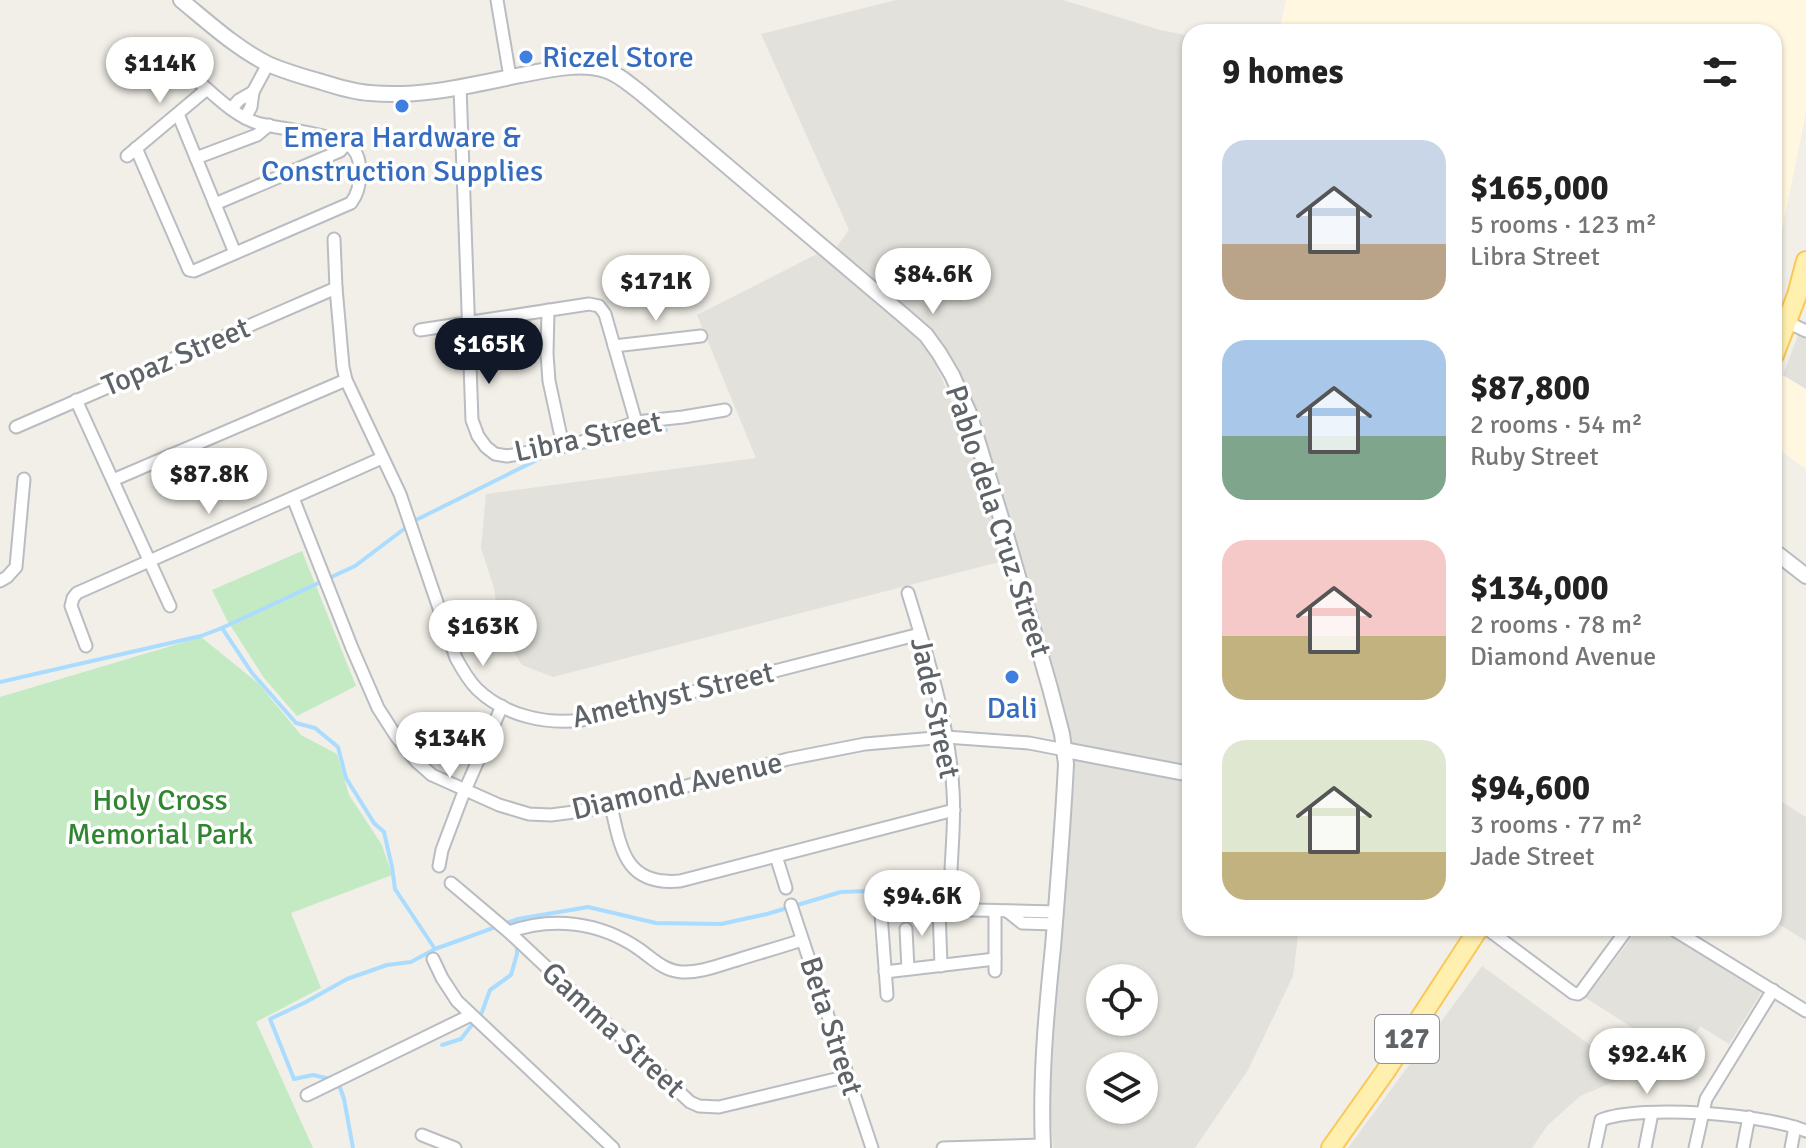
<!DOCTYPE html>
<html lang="en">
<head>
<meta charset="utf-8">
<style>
	:root { --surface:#fff; --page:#f6f6f6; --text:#222; --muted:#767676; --accent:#111827 }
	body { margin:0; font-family:Signika,sans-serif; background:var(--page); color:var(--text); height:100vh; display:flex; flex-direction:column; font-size:30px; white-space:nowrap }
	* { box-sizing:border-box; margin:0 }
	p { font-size:26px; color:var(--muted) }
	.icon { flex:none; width:44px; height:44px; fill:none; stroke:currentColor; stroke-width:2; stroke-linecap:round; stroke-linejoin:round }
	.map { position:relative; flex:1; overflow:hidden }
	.side { position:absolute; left:1182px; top:24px; width:600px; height:912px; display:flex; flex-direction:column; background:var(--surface); border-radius:24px; box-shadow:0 2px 6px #0004 }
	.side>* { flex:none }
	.fabs { position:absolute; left:1086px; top:964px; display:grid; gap:16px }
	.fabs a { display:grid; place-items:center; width:72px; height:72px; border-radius:50%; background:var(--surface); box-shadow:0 2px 6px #0004; font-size:40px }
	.price { position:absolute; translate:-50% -68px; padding:0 18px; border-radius:28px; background:#fff; color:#222; font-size:26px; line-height:52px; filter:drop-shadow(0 2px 4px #0008) }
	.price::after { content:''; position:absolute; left:50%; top:48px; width:24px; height:18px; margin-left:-12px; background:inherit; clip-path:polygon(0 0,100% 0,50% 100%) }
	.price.on { background:var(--accent); color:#fff }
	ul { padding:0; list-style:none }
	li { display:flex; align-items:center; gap:24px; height:200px; padding:0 40px }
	li span { display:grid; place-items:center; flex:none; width:224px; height:160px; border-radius:24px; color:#555 }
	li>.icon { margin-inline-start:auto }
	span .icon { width:96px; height:96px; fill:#fffc; stroke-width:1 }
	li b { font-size:34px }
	h2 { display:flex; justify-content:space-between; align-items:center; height:96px; padding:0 40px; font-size:34px }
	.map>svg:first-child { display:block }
</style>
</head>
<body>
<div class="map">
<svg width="1806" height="1148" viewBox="0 0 1806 1148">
	<rect width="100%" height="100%" fill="#f1efe7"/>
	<g fill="#fff7df">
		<path d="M1286,0H1806V112L1774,269V32H1279Z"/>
		<path d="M1783,375L1806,389V469L1774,446V399Z"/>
	</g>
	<g fill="#e2e1db" fill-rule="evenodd">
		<path d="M896,0H1063L1160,30L1190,36V770L1070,748L956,373L835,249L849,230L761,34Z"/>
		<path d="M817,254L874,298L918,340L935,362L965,434L983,485L1003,561L553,677L522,665L500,632L494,588L481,548L486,494L756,458L697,315Z"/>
		<path d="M1799,333L1806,337V389L1783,375Z"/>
		<path d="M1071,758L1190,781V928H1299L1293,976L1248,1070L1195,1148H1053L1050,1100L1054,1029L1071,808ZM1100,978H1144V1022H1100ZM1100,1066H1144V1110H1100Z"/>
		<path d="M1774,797L1806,817V941L1774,921Z"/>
		<path d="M1639,928H1661L1763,990L1729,1044L1700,1026L1680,1058L1586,998Z"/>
		<path d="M1482,966L1631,1075L1580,1096L1547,1126L1532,1148H1348Z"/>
	</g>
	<g fill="#c4eac3">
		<path d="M302,551L356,686L297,716L264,678L227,620L212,590Z"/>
		<path d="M201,637L258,683L301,735L337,754L349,795L382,845L392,875L291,913L321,988L256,1022L313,1148H0V697Z"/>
	</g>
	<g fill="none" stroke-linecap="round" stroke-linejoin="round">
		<g stroke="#aadcff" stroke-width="4">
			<path d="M222,628L355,566L416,520L545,456L666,430"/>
			<path d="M0,682L201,636L222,628L252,673L296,723L315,728L338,747L346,778L374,823L384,832L392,867L395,889L435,949L411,962L387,965L347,979L306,1002L270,1019L294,1079L313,1075L330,1079"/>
			<path d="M435,949L518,919L588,907L656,923L721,924L767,914L841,892L921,889"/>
			<path d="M442,1045L461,1039L482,1012L490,990L511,975L517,954V946"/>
			<path d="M338,1082L344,1099L353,1148"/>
		</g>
		<defs>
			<g id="minor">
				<path d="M497,0L510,77"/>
				<path d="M460,87L472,420L478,436L486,447L495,454L507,456L579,443L636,422L683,417L725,410"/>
				<path d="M231,109L239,100L253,92"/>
				<path d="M178,114L235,253"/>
				<path d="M245,118L251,107L253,92L268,64"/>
				<path d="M136,148L189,270L194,271L351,203C358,194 360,184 360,173C360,166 359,155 353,149C339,134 278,129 257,123C235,116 217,97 200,83"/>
				<path d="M127,156L207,89"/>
				<path d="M196,158L257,135L269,125"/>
				<path d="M215,204L340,151L346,144"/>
				<path d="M334,239L336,288L343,367L346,380L400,494L456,658C462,669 468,680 477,689C504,715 545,725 582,720L920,634"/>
				<path d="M548,310L547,354L549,381L563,446"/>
				<path d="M1787,322L1806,331"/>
				<path d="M420,330L589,304L599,306L605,314L636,422"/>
				<path d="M614,346L701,336"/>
				<path d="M76,400L170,606"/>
				<path d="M16,427L336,288"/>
				<path d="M113,480L346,380"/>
				<path d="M293,498L352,648L378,708L396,736L416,761L432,775L499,805L529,814L551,815L574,812L611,806L788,759L865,744L946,737L1029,743L1065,750"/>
				<path d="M0,581L7,577L16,567L24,479"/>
				<path d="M908,593C927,655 950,727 953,791C955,818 952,845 951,871"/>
				<path d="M86,646L71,606L73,598L77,593L382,458"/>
				<path d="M611,806C621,849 625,886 680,881L954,810"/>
				<path d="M776,856L786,888"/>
				<path d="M439,866L442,850L462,797L502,706"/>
				<path d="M451,883L509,932L690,1102L699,1106L719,1107L848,1076"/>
				<path d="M791,905L872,1148"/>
				<path d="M939,909L941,966"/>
				<path d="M1007,911L1022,923L1055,924"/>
				<path d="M1486,928L1573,993L1578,994L1581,992L1628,928"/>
				<path d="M1671,928L1806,1011"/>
				<path d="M906,929L908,969"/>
				<path d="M509,932C552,916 600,922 639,949C653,959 664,971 682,972C701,973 719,965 737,960C759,953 781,947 802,940"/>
				<path d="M433,959L442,978L457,1001L613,1148"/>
				<path d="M995,971V911"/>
				<path d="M885,972L995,959"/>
				<path d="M887,995L881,914L883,909L887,908L1056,912"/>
				<path d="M307,1095L471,1015"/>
				<path d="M422,1135L455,1148"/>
				<path d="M943,1148L1043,1145"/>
				<path d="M1595,1148L1601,1120C1643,1104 1765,1114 1806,1131"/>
				<path d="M1645,1148L1652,1113"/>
				<path d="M1695,1148L1706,1099L1773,990"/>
				<path d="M1743,1148L1749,1117"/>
				<path d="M1791,1148L1795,1127"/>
			</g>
			<g id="tertiary">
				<path d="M181,0C209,23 237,49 270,65C287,72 304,77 322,82C338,87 353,92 370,93C421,98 471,85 521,75C547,70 579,62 605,70C619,74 630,85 641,93L903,315L926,335L939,353L952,375L969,413L1002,521L1050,688L1062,734L1066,764C1063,825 1058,886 1053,947C1046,1014 1040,1081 1043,1148"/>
				<path d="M1774,551L1806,576"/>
				<path d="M1065,750L1190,774"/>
			</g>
			<g id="primary">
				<path d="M1774,355L1797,295L1806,261"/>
				<path d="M1331,1148L1385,1072L1479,928"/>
			</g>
		</defs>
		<use href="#minor" stroke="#b9bdc1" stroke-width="15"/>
		<use href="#tertiary" stroke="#b9bdc1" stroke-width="18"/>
		<use href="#primary" stroke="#fbc857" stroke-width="22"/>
		<use href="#minor" stroke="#fff" stroke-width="11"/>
		<use href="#tertiary" stroke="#fff" stroke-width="14"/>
		<use href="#primary" stroke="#fff0af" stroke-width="18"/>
	</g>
	<g fill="#3f7fe0" stroke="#fff" stroke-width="3">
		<circle cx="526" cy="57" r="8"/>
		<circle cx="402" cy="106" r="8"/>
		<circle cx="1012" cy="677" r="8"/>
	</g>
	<g text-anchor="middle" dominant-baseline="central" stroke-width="7" stroke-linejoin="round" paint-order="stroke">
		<rect fill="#fff" stroke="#8e9295" stroke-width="2" x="1375" y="1015" width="64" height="48" rx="6"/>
		<g font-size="28" font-weight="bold" fill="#5e6368">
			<text x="1407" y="1039">127</text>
		</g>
		<g font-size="30" fill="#366cbe" stroke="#fff">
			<text x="542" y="57" text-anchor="start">Riczel Store</text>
			<text x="402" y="137">Emera Hardware &amp;<tspan x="402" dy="34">Construction Supplies</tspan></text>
			<text x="1012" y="708">Dali</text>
		</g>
		<g font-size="30" fill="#5e6368" stroke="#fff">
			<text transform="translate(176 357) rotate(-23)">Topaz Street</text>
			<text transform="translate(588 437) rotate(-12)">Libra Street</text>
			<text transform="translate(998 521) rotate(72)">Pablo dela Cruz Street</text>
			<text transform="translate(673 695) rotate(-13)">Amethyst Street</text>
			<text transform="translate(935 708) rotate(78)">Jade Street</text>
			<text transform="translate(677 786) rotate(-13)">Diamond Avenue</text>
			<text transform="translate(831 1026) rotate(72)">Beta Street</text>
			<text transform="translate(613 1030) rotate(43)">Gamma Street</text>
		</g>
		<g font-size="30" fill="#308630" stroke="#fff">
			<text x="160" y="800">Holy Cross<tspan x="160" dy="34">Memorial Park</tspan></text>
		</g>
	</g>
</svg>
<div class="fabs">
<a><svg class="icon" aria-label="locate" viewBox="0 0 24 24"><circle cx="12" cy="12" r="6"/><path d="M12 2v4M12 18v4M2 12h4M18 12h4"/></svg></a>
<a><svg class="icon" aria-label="layers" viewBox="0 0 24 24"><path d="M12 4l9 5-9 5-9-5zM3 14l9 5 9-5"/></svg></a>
</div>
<b class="price" style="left:160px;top:105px">$114K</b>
<b class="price" style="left:933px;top:316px">$84.6K</b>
<b class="price" style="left:656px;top:323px">$171K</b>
<b class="price on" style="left:489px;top:386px">$165K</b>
<b class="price" style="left:209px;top:516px">$87.8K</b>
<b class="price" style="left:483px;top:668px">$163K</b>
<b class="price" style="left:450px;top:780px">$134K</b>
<b class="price" style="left:922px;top:938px">$94.6K</b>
<b class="price" style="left:1647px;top:1096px">$92.4K</b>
<section class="side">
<h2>9 homes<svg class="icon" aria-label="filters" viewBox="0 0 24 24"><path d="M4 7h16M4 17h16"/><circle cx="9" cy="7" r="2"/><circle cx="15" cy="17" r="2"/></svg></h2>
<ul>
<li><span style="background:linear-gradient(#c9d6e8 65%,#b9a48a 0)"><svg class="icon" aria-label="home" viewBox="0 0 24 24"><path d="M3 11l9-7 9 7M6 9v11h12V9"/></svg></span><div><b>$165,000</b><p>5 rooms · 123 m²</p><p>Libra Street</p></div></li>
<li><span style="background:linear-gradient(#a9c7e8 60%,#7fa58c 0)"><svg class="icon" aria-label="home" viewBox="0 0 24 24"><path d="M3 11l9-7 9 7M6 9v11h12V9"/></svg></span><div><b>$87,800</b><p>2 rooms · 54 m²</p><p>Ruby Street</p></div></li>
<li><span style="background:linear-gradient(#f6c9c9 60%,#c2b280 0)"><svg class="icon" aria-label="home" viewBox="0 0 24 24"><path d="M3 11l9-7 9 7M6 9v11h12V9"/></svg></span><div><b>$134,000</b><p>2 rooms · 78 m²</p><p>Diamond Avenue</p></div></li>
<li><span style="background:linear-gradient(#dfe7d0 70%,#c2b280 0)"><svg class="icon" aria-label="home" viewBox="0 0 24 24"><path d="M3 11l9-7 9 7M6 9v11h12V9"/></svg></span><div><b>$94,600</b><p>3 rooms · 77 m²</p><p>Jade Street</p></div></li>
</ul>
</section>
</div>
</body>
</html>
